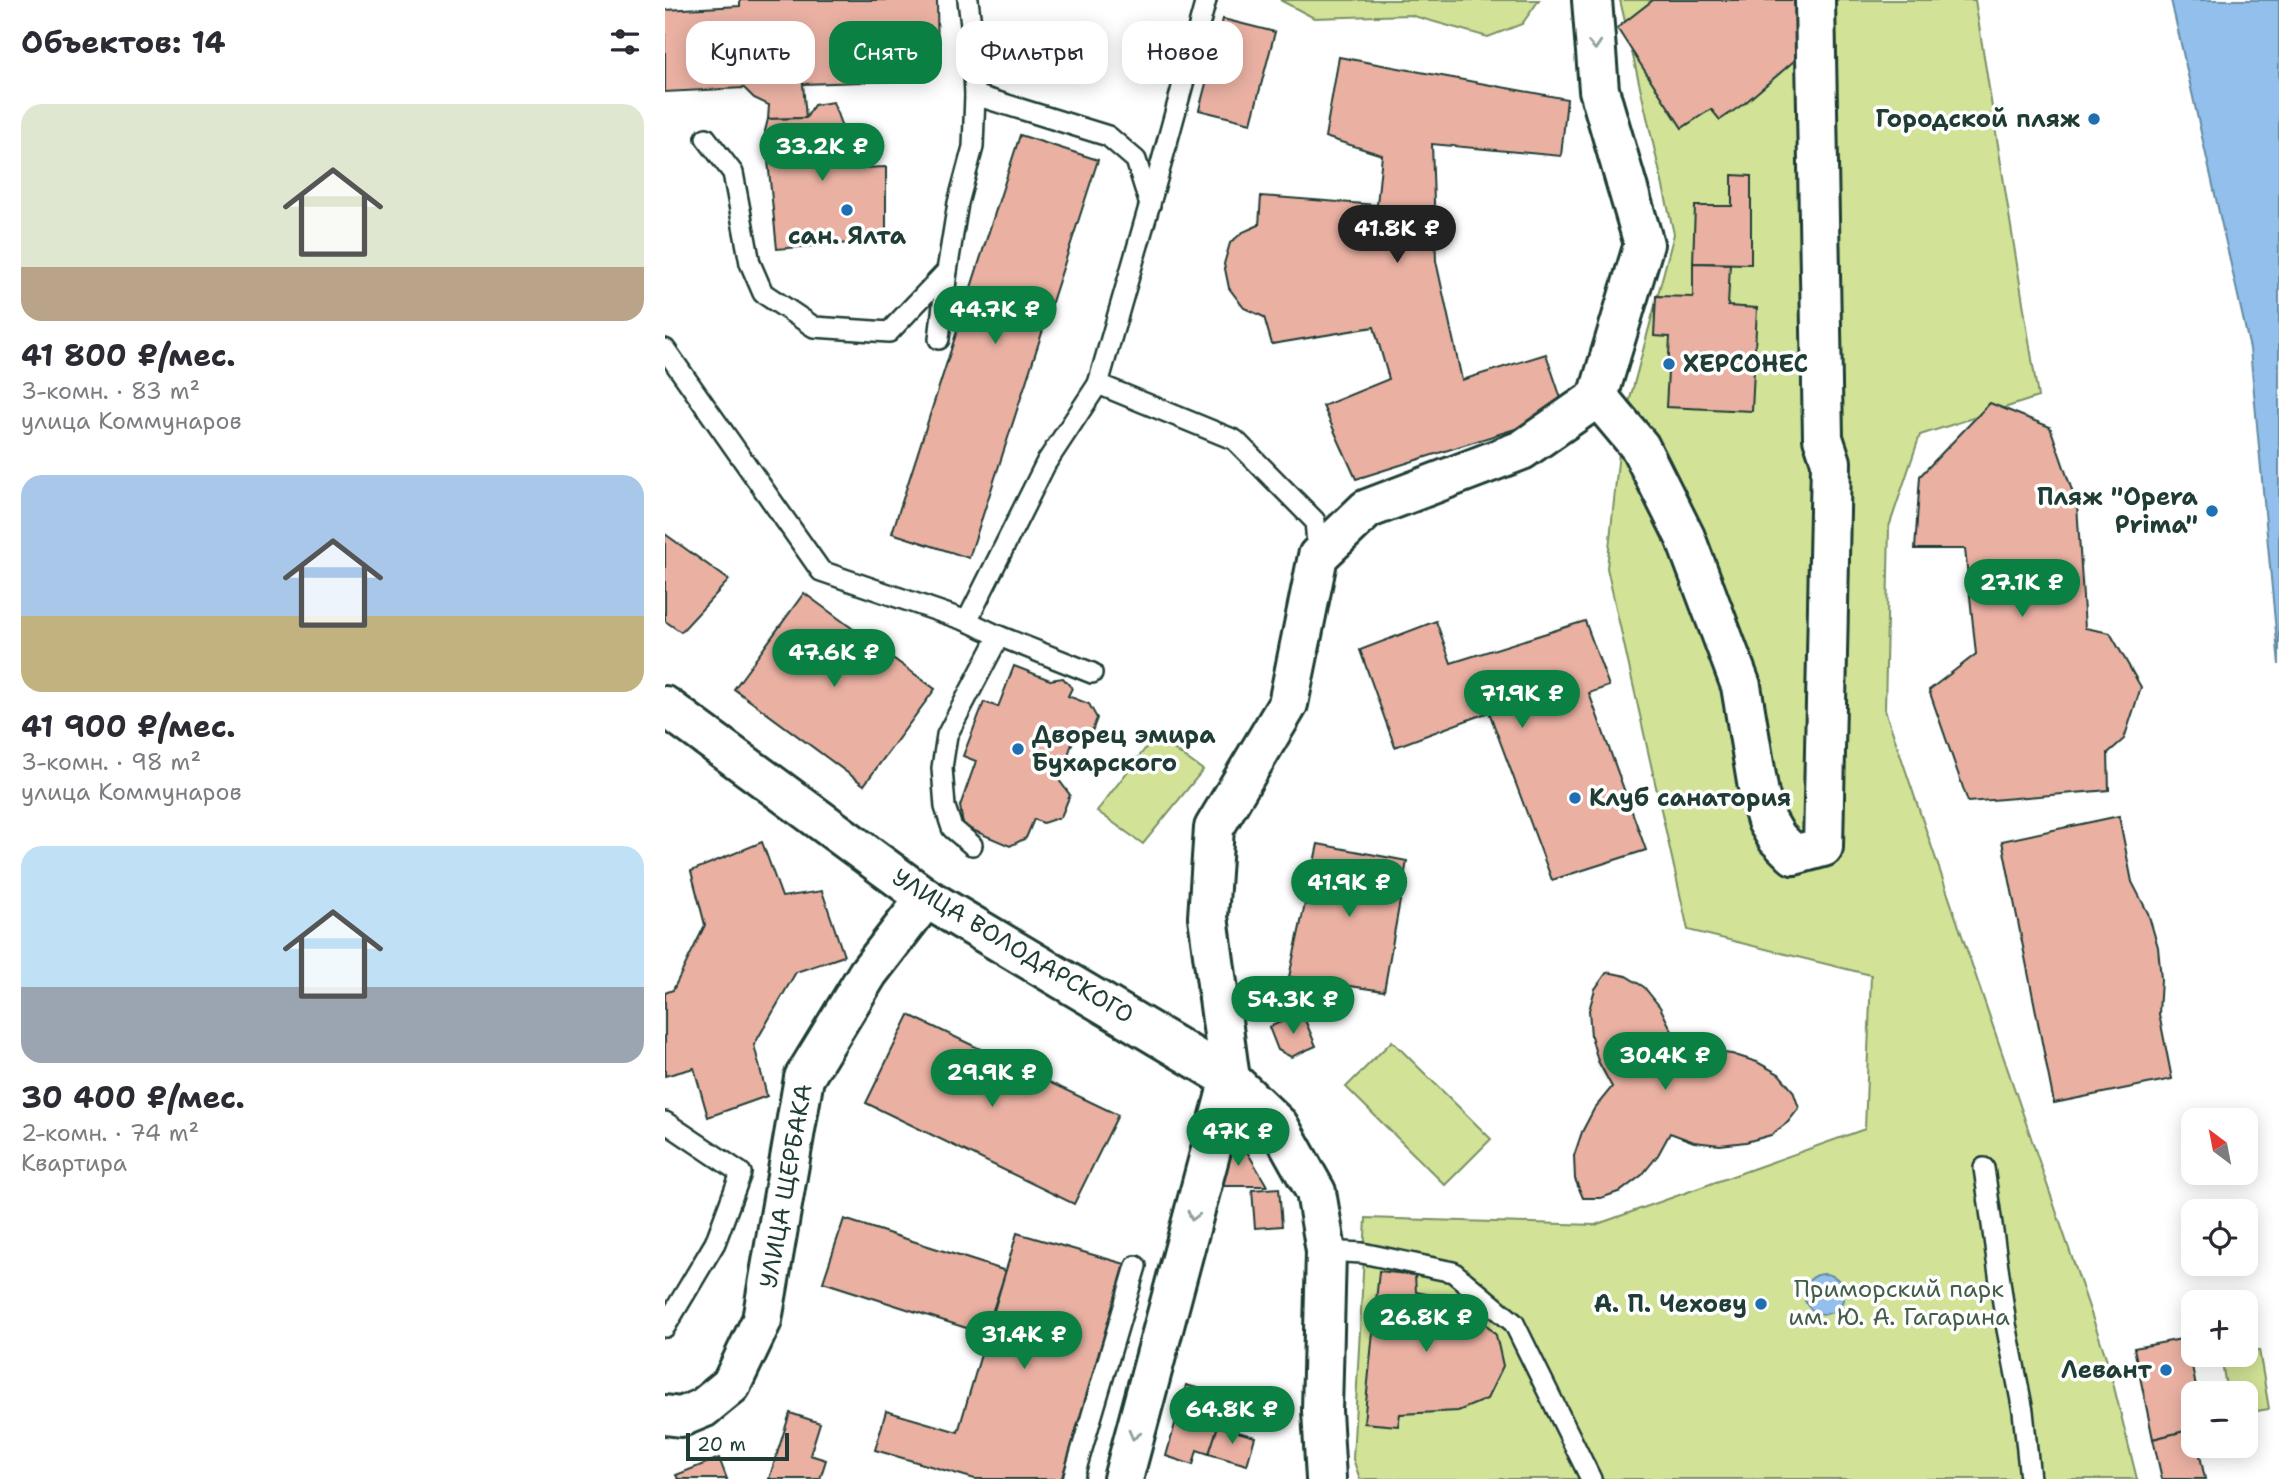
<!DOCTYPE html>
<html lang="ru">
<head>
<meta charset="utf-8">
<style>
	:root { --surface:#fff; --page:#f7f7f7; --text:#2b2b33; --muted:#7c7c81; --accent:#0b8043 }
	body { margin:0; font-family:"Shantell Sans",sans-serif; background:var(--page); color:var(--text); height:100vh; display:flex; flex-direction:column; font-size:26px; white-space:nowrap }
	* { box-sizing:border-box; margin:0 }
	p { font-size:23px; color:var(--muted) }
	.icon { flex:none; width:38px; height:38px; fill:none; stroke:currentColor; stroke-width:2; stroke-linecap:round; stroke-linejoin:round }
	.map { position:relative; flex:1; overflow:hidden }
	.sheet { display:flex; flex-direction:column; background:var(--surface); width:665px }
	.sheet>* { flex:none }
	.banner { position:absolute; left:21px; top:21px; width:665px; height:63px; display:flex; gap:14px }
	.needle { width:46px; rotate:328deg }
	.buttons { position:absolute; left:1516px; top:1108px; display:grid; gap:14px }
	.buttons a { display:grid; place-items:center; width:77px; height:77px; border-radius:14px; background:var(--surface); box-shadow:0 4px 18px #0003; font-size:35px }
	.scale { position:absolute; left:21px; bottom:18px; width:103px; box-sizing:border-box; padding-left:7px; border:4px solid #1f3d34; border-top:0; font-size:19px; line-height:24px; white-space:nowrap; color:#1f3d34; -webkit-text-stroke:5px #fff; paint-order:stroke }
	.price { position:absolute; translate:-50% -60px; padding:0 16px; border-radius:24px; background:var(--accent); color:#fff; font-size:23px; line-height:46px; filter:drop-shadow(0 2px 4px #0008) }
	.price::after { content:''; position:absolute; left:50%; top:42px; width:21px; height:16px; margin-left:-10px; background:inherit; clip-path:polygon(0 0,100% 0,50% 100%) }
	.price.selected { background:#222; color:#fff }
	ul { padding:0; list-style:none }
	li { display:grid; align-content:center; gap:14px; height:371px; padding:0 21px }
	li span { display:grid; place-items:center; height:217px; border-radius:21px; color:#555 }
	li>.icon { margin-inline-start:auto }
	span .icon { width:126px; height:126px; fill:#fffc; stroke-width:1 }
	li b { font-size:30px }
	h2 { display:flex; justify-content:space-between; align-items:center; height:84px; padding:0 21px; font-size:30px }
	.pill { padding:0 24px; border-radius:21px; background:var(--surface); box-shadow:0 4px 18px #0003; font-size:24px; line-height:63px }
	.pill.selected { background:var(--accent); color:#fff }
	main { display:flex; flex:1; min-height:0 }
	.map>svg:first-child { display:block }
</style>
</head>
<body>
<main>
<section class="sheet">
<h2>Объектов: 14<svg class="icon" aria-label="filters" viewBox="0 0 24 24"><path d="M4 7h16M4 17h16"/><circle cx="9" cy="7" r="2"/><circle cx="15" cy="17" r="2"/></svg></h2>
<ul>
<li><span style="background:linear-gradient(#dfe7d0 75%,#b9a48a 0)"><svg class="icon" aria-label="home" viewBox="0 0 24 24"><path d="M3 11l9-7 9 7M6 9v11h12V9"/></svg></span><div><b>41 800 ₽/мес.</b><p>3-комн. · 83 m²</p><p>улица Коммунаров</p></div></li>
<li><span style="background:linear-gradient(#a9c7e8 65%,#c2b280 0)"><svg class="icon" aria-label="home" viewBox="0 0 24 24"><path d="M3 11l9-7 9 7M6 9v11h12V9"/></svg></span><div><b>41 900 ₽/мес.</b><p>3-комн. · 98 m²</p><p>улица Коммунаров</p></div></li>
<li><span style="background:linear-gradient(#bfe0f5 65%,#9aa5b1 0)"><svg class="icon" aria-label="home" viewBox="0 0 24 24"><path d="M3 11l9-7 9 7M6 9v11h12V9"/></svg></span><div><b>30 400 ₽/мес.</b><p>2-комн. · 74 m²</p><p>Квартира</p></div></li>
</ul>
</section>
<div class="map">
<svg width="1614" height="1479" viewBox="0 0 1614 1479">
	<rect width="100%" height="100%" fill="#fff"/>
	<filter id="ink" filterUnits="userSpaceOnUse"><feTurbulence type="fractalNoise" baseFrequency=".0143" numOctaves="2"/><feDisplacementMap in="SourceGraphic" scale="14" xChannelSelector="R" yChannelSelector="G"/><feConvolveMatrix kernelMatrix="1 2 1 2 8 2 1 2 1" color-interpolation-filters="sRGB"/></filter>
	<g filter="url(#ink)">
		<g fill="#d2e397" stroke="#789066" stroke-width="2">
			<path d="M615,0H874L857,24L823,37L745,15L649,18Z"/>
			<path d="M955,0H1310L1373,397L1255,435L1224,527L1220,710L1443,1363L1472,1479H695L688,1459L701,1218L930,1225L1200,1129L1206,975L1023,930L942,568L956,433L1009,234Z"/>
			<path d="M490,736L538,770L478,844L432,811Z"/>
			<path d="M727,1041L826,1139L780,1185L681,1087Z"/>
			<path d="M1594,1350L1604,1409L1580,1413V1393H1562L1556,1356L1580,1354V1352Z"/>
		</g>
		<g fill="#92bfec" stroke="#648ba2" stroke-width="2">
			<path d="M1506,0H1614V665L1585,349Z"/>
			<circle cx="1159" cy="1294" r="20"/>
		</g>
		<g fill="#eab1a3" stroke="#1f3d34" stroke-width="2">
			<path d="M75,0H272L273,66L232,67L229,81L138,84L141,118L103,119L104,105L89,98L79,88L0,92V10L75,6Z"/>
			<path d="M988,0H1131L1137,41L1129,61L1080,103L1055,120L1046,109L1017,128L952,28Z"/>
			<path d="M558,19L610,32L586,123L534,110Z"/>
			<path d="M674,57L902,99L896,156L767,144L771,261L797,380L881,354L901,413L691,479L658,406L724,379L709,327L607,344L599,317L579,308L564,288L559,264L565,243L578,232L594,225L596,196L712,205L717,155L660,137Z"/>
			<path d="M168,102L179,133L192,139L196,168L221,167V240L112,249L100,131L103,119L141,118L149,105Z"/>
			<path d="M355,135L433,160L304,558L227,533Z"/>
			<path d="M1067,175L1086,176V264L1028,263L1030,206H1067Z"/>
			<path d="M1028,263L1065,264L1063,306L1092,308L1087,411L1001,407L1005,337L989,336L991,296L1028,297Z"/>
			<path d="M1325,403L1385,427L1412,505L1420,628L1445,633L1476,687L1459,739L1443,753L1444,790L1303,802L1264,690L1311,654L1300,549H1250L1255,476Z"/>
			<path d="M0,534L64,580L16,632L0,621Z"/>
			<path d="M139,593L270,689L199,785L69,689Z"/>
			<path d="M771,621L786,663L920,621L944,686L924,693L981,850L887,880L824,712L730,747L695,650Z"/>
			<path d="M349,666L385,680L398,678L407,688L403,696L424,704L432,718L426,734L408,741L394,780L405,795L396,817L378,823L369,819L361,838L345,846L298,826L295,806L311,761L298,756L319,702L333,707Z"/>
			<path d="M1454,816L1467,882L1483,913L1493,947L1496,979L1494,1014L1507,1079L1389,1103L1337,841Z"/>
			<path d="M97,842L117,897L157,891L179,956L131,972L89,1045L102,1096L43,1117L29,1068L0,1076V993L8,990L40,925L26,871Z"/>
			<path d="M653,844L742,861L719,991L624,977Z"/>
			<path d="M942,972L961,976L979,987L995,1007L1007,1031L1014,1054L1041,1051L1067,1054L1092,1062L1114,1074L1128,1091L1134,1108L1123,1122L1106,1135L1081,1142L1055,1145L1029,1142L1005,1133L993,1155L977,1175L956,1191L936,1198H918L910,1179L909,1156L917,1132L929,1109L947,1087L933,1061L926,1036L924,1010L930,989Z"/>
			<path d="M637,1013L651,1046L626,1057L613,1050L604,1027Z"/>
			<path d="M244,1015L453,1115L409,1204L201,1103Z"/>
			<path d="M577,1143L602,1186H551L558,1146Z"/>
			<path d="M614,1188L617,1226L590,1228L587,1190Z"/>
			<path d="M179,1219L341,1271L320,1334L158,1282Z"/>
			<path d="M352,1233L460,1264L397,1479H310L210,1450L221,1411L293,1432Z"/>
			<path d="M714,1271L750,1275L751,1292L782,1298L809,1311L831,1335L838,1366L822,1399L793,1411L735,1414L733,1426L699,1423Z"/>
			<path d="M1522,1338L1532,1393H1528V1429L1488,1439L1469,1348Z"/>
			<path d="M521,1385L543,1391L534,1420L553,1426L544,1454L532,1450L528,1465L501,1456Z"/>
			<path d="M125,1413L155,1423L145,1455L161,1460L155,1479H104Z"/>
			<path d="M553,1426L590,1437L582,1465L544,1454Z"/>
			<path d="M1528,1429V1446H1533L1540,1479H1497L1488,1439Z"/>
			<path d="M54,1458L62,1479H13L11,1475Z"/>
		</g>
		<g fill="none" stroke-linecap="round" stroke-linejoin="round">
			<defs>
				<g id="service">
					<path d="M303,0L307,33L310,95L443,136L471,160L485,205"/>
					<path d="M541,0L492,179L433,384L570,440L650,521L653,555"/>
					<path d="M41,138L68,173L85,263L98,293L149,327L224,332L282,271"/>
					<path d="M274,339L282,271L293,203L308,147L310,95"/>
					<path d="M0,349L156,571L302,621L381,463L433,384"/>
					<path d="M302,621L334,636L282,735L277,768L280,807L287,828L307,845"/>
					<path d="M334,636L427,673"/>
					<path d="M0,1122L76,1173L50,1243L0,1327"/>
					<path d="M1319,1168L1341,1324L1358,1411L1365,1479"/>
					<path d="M661,1251L697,1253L788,1272L849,1323L926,1479"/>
					<path d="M408,1479L471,1266"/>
				</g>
				<g id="minor">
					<path d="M933,397L975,447L1020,537L1076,686L1094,794L1102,821L1112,838L1129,855L1158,847L1166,462L1158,438L1150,0"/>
					<path d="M0,1415L16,1417L38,1408L66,1385L97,1320L139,1078L203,973L261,898"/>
					<path d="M458,1479L565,1079L543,917L549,828L623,704L653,556L702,509L857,450L933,397L979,244L934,90L927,0"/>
				</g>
				<path id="secondary" d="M0,706L261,898L565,1079L614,1126L651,1192L661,1251L657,1411L661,1479"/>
			</defs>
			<use href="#service" stroke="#1f3d34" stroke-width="24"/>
			<use href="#minor" stroke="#1f3d34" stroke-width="44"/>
			<use href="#secondary" stroke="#1f3d34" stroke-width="44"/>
			<use href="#service" stroke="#fff" stroke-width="19"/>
			<use href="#minor" stroke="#fff" stroke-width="38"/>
			<use href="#secondary" stroke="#fff" stroke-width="38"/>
		</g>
		<defs><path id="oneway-chevron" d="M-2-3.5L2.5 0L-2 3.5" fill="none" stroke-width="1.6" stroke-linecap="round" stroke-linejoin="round" transform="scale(1.75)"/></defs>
		<g stroke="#8f9e9a">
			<use href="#oneway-chevron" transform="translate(930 45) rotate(86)"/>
			<use href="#oneway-chevron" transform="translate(528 1216) rotate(105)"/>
			<use href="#oneway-chevron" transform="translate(469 1435) rotate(105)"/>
		</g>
	</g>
	<g fill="#1f6fb2" stroke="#fff" stroke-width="2.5">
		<circle cx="1429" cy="119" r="7"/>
		<circle cx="182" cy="210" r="7"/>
		<circle cx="1004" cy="364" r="7"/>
		<circle cx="1547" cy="511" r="7"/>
		<circle cx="353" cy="749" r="7"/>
		<circle cx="910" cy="798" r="7"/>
		<circle cx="1096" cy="1304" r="7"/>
		<circle cx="1501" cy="1370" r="7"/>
	</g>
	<g text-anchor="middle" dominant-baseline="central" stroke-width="7" stroke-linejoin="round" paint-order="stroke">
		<g font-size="24" font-weight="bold" fill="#1f3d34" stroke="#fff" text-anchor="end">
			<text x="1415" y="119">Городской пляж</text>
			<text x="182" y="236" text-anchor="middle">сан. Ялта</text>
			<text x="1018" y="364" text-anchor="start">ХЕРСОНЕС</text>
			<text x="1533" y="497">Пляж "Opera<tspan x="1533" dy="28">Prima"</tspan></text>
			<text x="367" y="735" text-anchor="start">Дворец эмира<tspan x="367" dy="28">Бухарского</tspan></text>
			<text x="924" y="798" text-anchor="start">Клуб санатория</text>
			<text x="1082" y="1304">А. П. Чехову</text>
			<text x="1487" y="1370">Левант</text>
		</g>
		<g font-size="24" fill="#1f3d34" stroke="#fff">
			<text transform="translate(348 946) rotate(31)">УЛИЦА ВОЛОДАРСКОГО</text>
			<text transform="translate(121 1186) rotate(-80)">УЛИЦА ЩЕРБАКА</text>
		</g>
		<g font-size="24" fill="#435e48" stroke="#fff">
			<text x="1234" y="1289">Приморский парк<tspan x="1234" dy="28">им. Ю. А. Гагарина</tspan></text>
		</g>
	</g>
</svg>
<div class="buttons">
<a><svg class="needle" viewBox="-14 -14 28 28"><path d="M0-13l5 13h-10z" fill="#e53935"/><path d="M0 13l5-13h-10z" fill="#7c7c81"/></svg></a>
<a><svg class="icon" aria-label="locate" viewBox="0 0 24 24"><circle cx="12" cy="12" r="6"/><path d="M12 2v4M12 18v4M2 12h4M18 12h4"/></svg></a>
<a>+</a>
<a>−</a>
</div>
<div class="scale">20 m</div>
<b class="price" style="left:157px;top:183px">33.2K ₽</b>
<b class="price selected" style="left:732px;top:265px">41.8K ₽</b>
<b class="price" style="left:330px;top:346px">44.7K ₽</b>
<b class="price" style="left:1357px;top:619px">27.1K ₽</b>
<b class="price" style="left:169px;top:689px">47.6K ₽</b>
<b class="price" style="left:857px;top:730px">71.9K ₽</b>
<b class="price" style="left:684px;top:919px">41.9K ₽</b>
<b class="price" style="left:628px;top:1036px">54.3K ₽</b>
<b class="price" style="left:1000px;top:1092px">30.4K ₽</b>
<b class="price" style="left:327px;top:1109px">29.9K ₽</b>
<b class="price" style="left:573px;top:1168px">47K ₽</b>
<b class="price" style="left:761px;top:1354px">26.8K ₽</b>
<b class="price" style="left:359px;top:1371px">31.4K ₽</b>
<b class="price" style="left:567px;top:1446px">64.8K ₽</b>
<div class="banner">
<a class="pill">Купить</a>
<a class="pill selected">Снять</a>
<a class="pill">Фильтры</a>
<a class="pill">Новое</a>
</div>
</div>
</main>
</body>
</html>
